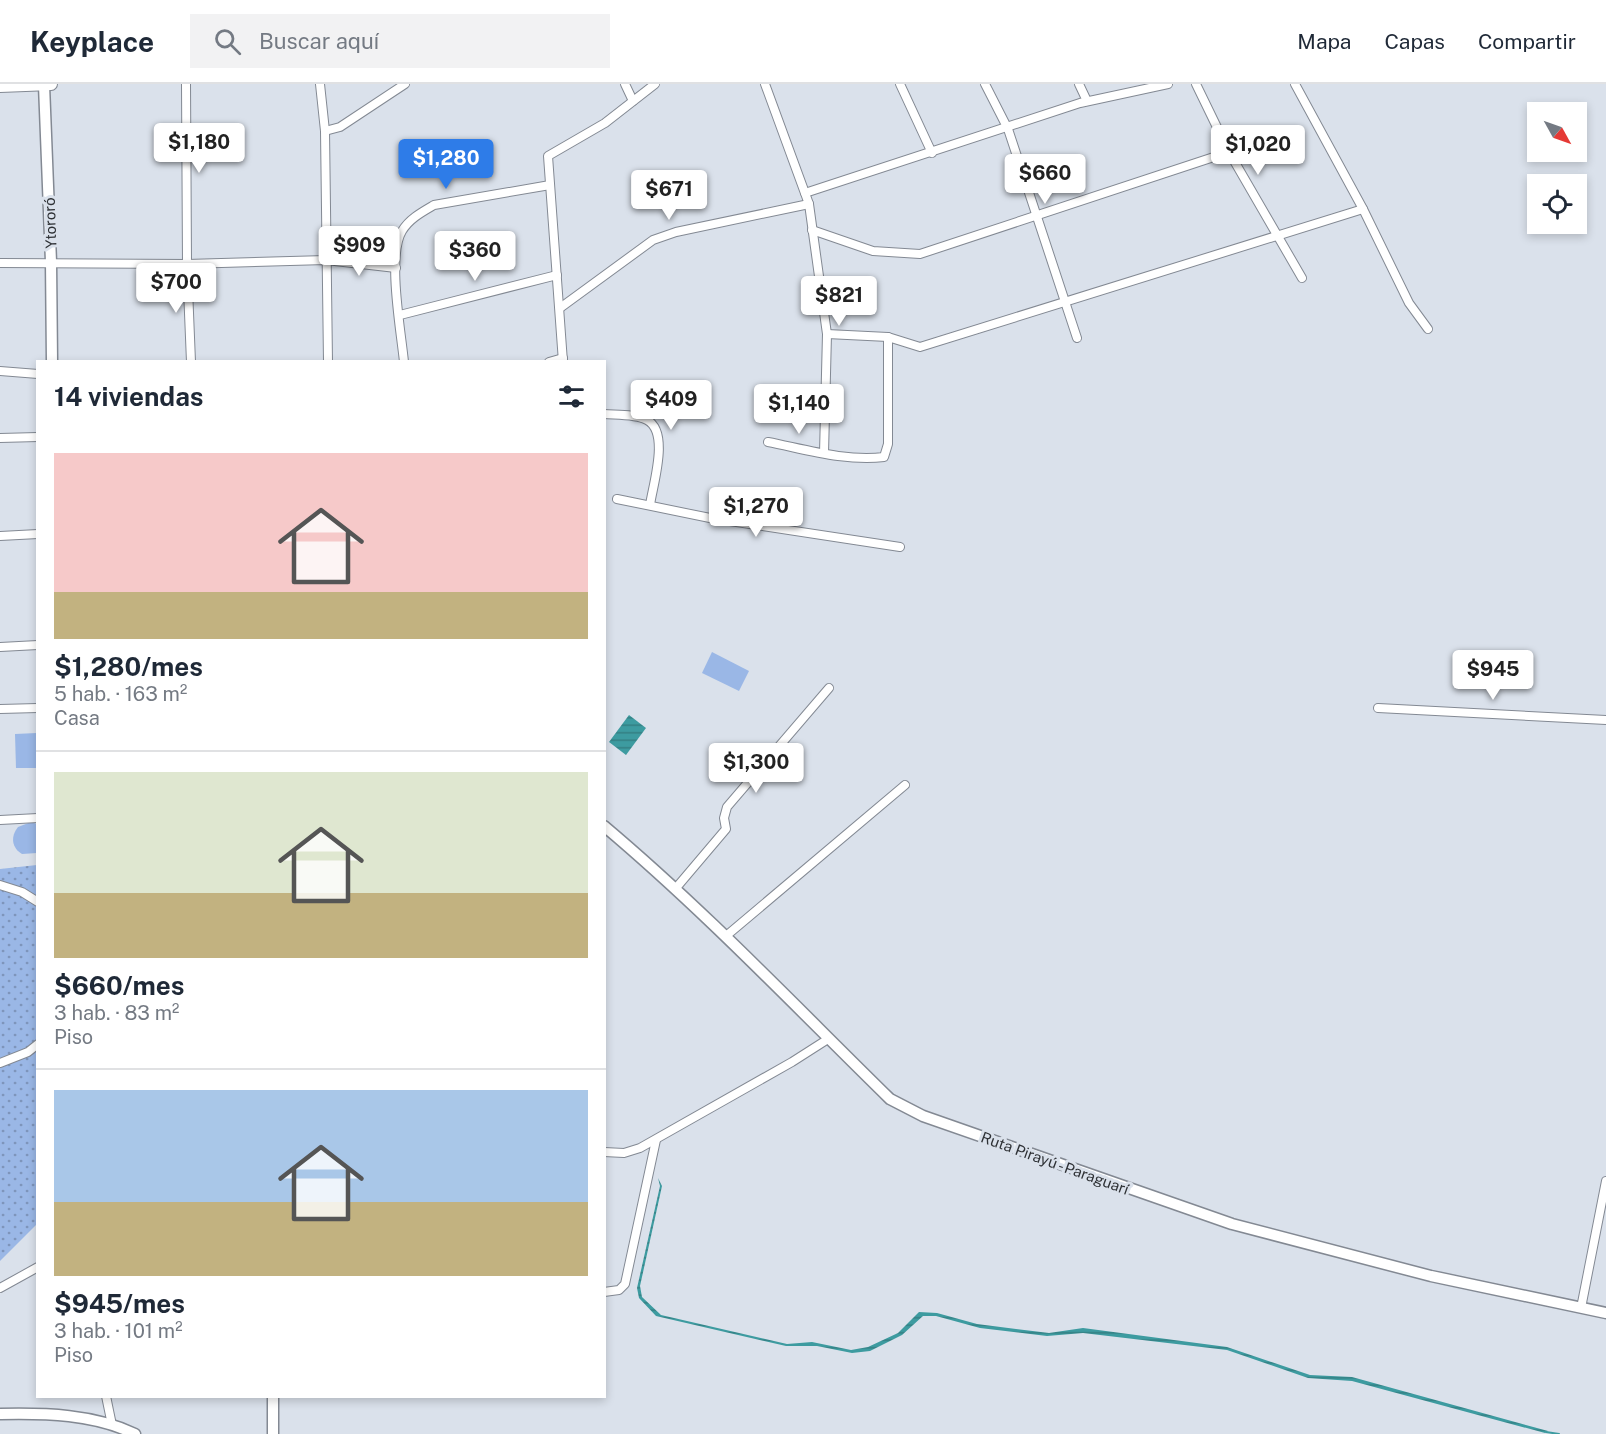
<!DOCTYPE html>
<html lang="es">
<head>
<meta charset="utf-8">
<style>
	:root { --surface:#fff; --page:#f2f2f3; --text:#1f2937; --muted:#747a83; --line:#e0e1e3; --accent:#2e7ce8 }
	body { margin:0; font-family:"Public Sans",sans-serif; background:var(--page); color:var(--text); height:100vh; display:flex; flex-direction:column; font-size:22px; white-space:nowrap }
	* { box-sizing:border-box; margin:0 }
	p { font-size:20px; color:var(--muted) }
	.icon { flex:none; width:33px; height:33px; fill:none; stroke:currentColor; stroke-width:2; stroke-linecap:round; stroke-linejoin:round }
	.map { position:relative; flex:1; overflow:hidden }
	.details { position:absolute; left:36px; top:276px; width:570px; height:1038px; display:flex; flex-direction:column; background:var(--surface); border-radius:0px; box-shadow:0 3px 9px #0003 }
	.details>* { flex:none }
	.needle { width:39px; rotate:130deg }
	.buttons { position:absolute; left:1527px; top:18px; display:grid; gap:12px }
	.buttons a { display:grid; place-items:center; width:60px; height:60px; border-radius:0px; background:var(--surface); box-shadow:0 3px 9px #0003; font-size:30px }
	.price { position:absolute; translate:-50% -51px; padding:0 14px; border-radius:6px; background:#fff; color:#222; font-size:20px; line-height:39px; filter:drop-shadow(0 2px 3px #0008) }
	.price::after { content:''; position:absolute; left:50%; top:36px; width:18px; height:14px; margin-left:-9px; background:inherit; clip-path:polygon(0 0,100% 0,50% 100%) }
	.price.on { background:var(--accent); color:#fff }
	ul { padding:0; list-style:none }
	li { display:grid; align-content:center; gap:12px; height:318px; padding:0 18px }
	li+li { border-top:2px solid var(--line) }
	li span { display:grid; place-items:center; height:186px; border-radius:0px; color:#555 }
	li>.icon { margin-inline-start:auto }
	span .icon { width:108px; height:108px; fill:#fffc; stroke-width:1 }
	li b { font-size:26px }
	h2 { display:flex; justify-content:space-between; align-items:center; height:72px; padding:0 18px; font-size:26px }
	header { display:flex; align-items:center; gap:36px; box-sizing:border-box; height:84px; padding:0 30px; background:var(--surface); border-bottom:2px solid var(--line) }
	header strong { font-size:28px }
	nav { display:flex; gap:33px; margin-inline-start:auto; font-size:21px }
	.search { width:420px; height:54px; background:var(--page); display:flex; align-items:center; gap:15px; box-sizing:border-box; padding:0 21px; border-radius:0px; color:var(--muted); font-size:22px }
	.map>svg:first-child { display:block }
</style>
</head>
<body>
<header>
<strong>Keyplace</strong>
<div class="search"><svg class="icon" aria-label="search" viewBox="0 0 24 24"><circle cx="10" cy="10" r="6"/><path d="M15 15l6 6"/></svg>Buscar aquí</div>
<nav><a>Mapa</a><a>Capas</a><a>Compartir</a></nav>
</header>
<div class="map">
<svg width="1606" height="1350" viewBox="0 0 1606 1350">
	<defs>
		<pattern id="park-dots" width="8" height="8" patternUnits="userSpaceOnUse" patternTransform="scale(1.5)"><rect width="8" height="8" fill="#9ab7e6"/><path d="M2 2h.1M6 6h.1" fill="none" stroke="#7e95bb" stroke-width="1.8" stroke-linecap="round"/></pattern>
		<pattern id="water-rules" width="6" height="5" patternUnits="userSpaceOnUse" patternTransform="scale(1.5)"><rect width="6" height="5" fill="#3d9ba0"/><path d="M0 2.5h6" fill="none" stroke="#347f83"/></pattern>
	</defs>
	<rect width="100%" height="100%" fill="#dae1eb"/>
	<g fill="#9ab7e6">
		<path d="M712,568L749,587L739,607L702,589Z"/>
		<path d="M37,649V684H16L15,650Z"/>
		<path d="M31,738L37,740V769L22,770C12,764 10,753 18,743Z"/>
	</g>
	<path fill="url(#park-dots)" d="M37,781V1140L0,1177V785Z"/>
	<g fill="url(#water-rules)">
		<path d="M629,631L646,644L626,671L609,658Z"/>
		<path d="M658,1094L662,1102L640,1202L642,1213L661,1231L787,1260L812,1258L851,1266L868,1263L898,1249L919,1228L937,1229L977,1240L1049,1249L1083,1244L1227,1263L1310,1291L1352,1293L1548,1347L1545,1349L1352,1297L1308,1294L1227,1266L1083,1249L1047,1252L980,1244L936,1232H923L902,1251L870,1267L852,1269L817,1262H786L656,1232L639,1214L637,1204L660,1102Z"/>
	</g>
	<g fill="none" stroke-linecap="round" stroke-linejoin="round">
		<path stroke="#3d9ba0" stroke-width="2" d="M1546,1348L1559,1350"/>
		<defs>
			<g id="minor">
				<path d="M186,0L187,180L191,278"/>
				<path d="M320,0L325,47L328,278"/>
				<path d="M625,0L633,17"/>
				<path d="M765,0L809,120L827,250L824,369"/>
				<path d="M900,0L932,69"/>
				<path d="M985,0L1008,45L1077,254"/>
				<path d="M1079,0L1087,17"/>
				<path d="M1196,0L1229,68L1302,194"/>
				<path d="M1295,0L1363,125L1409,219L1428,245"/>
				<path d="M325,47L340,43L405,0"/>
				<path d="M805,109L1080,19L1168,0"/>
				<path d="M812,146L873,167L920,170L1229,68"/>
				<path d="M0,179L187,180L326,176L396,184"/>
				<path d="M560,224L653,156L676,148L809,120"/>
				<path d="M400,231L557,191"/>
				<path d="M827,250L888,253L920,263L1363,125"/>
				<path d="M404,278C401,247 387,172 402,147C409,135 422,128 434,121L550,101"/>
				<path d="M549,278L563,274"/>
				<path d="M563,278L548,72L605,39L655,0"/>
				<path d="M0,287L38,290"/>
				<path d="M604,330C617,331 636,330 647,336C670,348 653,400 650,421"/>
				<path d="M0,354L38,353"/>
				<path d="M768,358C804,365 847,378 884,373L888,360V253"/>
				<path d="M617,415L710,434L900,463"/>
				<path d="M0,452L38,450"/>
				<path d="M0,563L38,561"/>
				<path d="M1378,624L1606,636"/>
				<path d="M0,625L38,624"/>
				<path d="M0,736L38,734"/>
				<path d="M0,801L22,808L38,818"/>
				<path d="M676,804L726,745L724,734L727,723L829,604"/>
				<path d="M726,852L905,701"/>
				<path d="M0,979L28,968L38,960"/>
				<path d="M604,1068L624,1069L640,1064L792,978L828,955"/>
				<path d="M0,1204L38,1183"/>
				<path d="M604,1208L619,1206L625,1200L656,1056"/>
				<path d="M1581,1224L1606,1097"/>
				<path d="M106,1312L112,1341"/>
			</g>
			<g id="major">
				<path d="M44,1L51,178L52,278"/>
				<path d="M604,742C705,827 796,923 890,1015L923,1032L1232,1140L1431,1192L1606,1229"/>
				<path d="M0,1330C45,1329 94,1330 135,1350"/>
				<path d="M273,1350V1312"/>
			</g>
			<path id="highway" d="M0,2L51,0"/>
		</defs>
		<use href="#minor" stroke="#838993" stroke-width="10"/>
		<use href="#major" stroke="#838993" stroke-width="13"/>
		<use href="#highway" stroke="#838993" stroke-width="14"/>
		<use href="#minor" stroke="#fff" stroke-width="8"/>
		<use href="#major" stroke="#fff" stroke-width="10"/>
		<use href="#highway" stroke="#fff" stroke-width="12"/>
	</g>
	<g text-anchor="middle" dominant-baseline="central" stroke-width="6" stroke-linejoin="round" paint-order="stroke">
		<g font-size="15" fill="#2e3135" stroke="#dae1eb">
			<text transform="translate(50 139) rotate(-92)">Ytororó</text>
			<text transform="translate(1055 1079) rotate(20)">Ruta Pirayú - Paraguarí</text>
		</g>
	</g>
</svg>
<div class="buttons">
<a><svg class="needle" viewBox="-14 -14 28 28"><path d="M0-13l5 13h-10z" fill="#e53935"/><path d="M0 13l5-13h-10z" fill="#747a83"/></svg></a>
<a><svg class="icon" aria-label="locate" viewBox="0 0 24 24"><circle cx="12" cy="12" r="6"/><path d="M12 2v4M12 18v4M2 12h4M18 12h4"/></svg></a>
</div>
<b class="price" style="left:199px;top:90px">$1,180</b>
<b class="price" style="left:1258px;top:92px">$1,020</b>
<b class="price on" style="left:446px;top:106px">$1,280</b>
<b class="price" style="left:1045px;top:121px">$660</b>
<b class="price" style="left:669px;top:137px">$671</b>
<b class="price" style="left:359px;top:193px">$909</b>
<b class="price" style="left:475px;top:198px">$360</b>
<b class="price" style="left:176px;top:230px">$700</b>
<b class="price" style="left:839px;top:243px">$821</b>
<b class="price" style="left:671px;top:347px">$409</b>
<b class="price" style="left:799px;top:351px">$1,140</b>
<b class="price" style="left:756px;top:454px">$1,270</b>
<b class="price" style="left:1493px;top:617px">$945</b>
<b class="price" style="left:756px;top:710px">$1,300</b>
<section class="details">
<h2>14 viviendas<svg class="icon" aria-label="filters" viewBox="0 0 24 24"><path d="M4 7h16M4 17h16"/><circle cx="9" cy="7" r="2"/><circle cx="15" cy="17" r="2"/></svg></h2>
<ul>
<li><span style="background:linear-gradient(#f6c9c9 75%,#c2b280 0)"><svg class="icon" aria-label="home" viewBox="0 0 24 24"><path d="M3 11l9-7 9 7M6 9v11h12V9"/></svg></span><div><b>$1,280/mes</b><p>5 hab. · 163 m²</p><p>Casa</p></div></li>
<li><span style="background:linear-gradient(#dfe7d0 65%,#c2b280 0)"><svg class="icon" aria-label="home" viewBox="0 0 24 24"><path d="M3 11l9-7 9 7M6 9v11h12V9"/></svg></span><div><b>$660/mes</b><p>3 hab. · 83 m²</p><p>Piso</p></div></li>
<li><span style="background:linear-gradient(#a9c7e8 60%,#c2b280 0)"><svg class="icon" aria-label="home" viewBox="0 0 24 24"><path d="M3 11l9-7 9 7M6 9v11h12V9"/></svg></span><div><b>$945/mes</b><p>3 hab. · 101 m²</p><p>Piso</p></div></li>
</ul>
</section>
</div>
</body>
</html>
